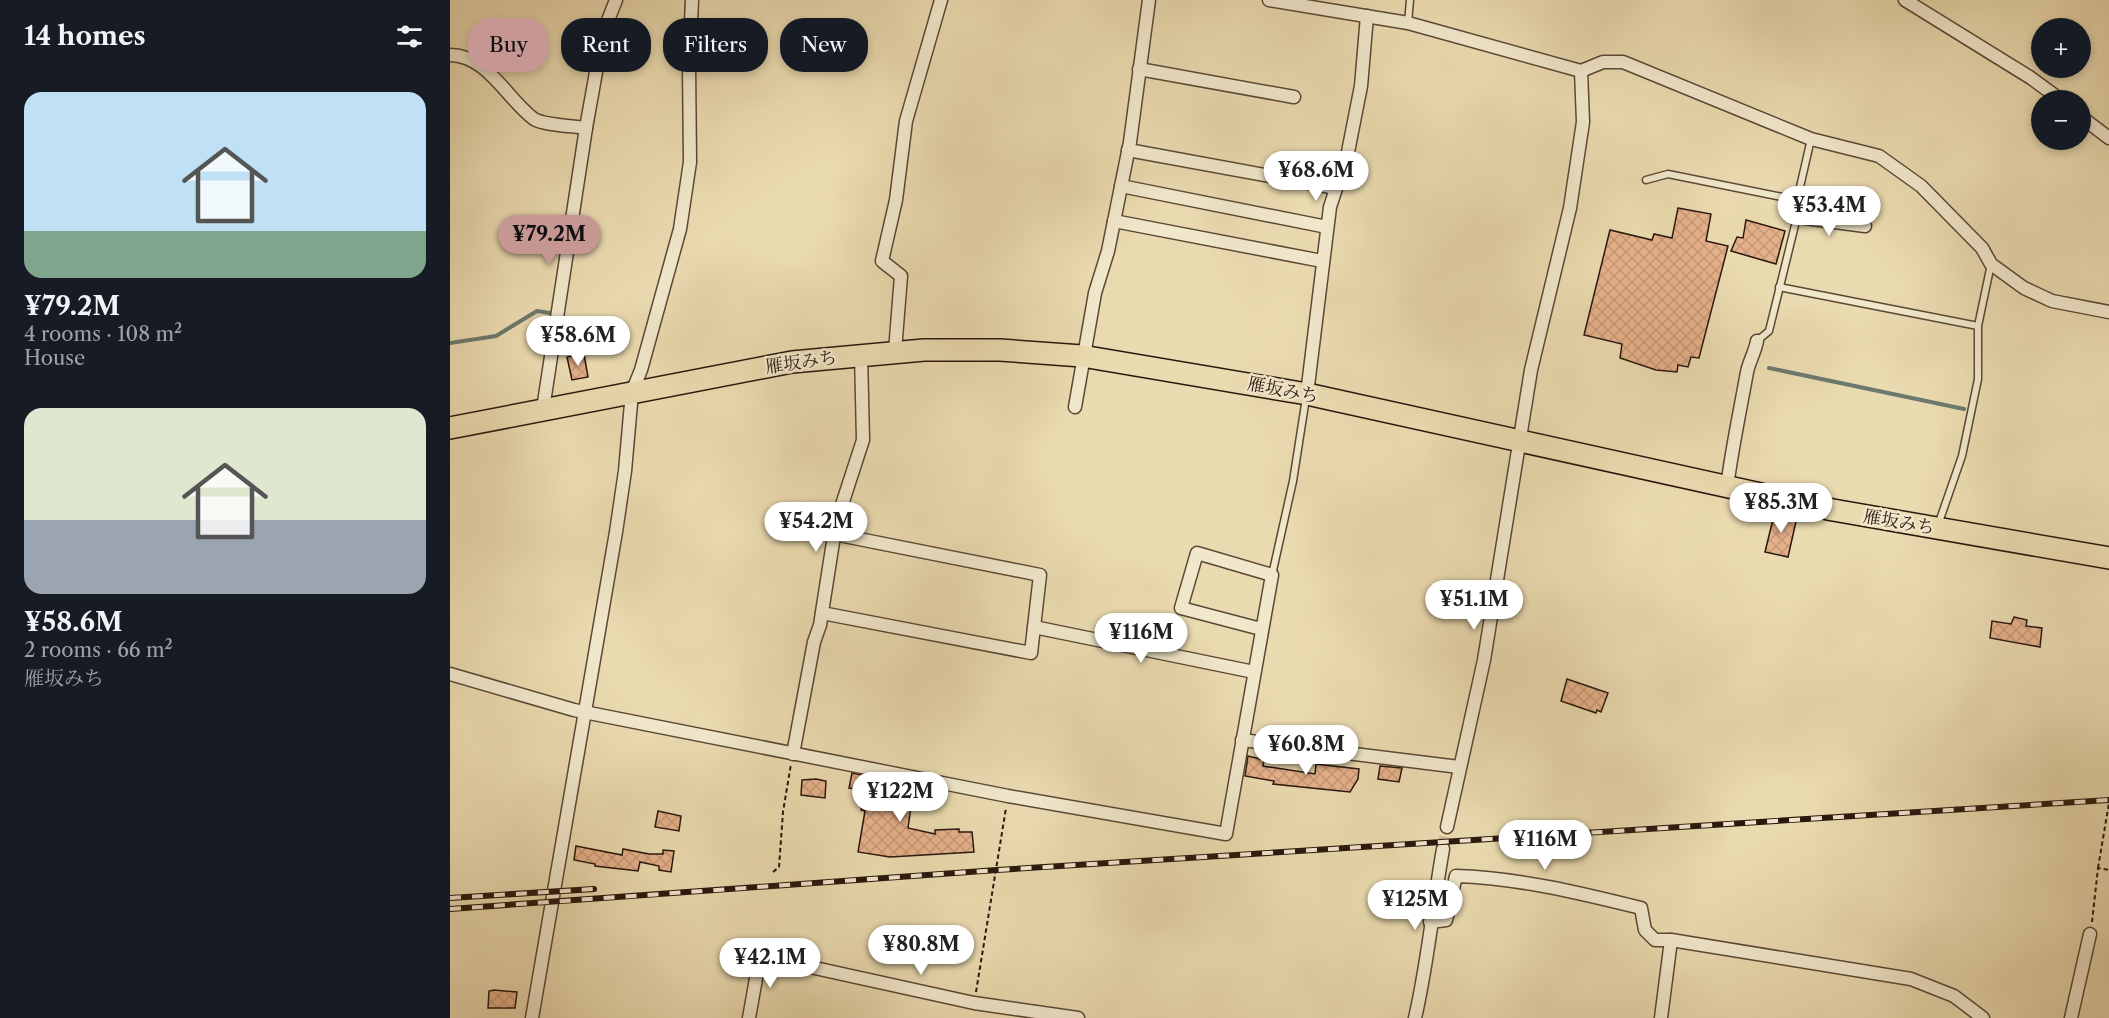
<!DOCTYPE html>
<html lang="en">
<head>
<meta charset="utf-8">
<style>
	:root { --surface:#171b24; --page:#242831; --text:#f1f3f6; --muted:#9ea1a6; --accent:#c59692 }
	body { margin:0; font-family:"Libre Caslon Text","Noto Serif JP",serif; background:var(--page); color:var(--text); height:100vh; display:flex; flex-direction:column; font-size:22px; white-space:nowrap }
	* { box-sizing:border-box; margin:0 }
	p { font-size:20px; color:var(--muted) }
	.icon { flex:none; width:33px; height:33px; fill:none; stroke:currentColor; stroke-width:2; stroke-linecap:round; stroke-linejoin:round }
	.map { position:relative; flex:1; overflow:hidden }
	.details { display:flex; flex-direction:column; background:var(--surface); width:450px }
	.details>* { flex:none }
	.top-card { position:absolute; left:18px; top:18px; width:570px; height:54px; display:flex; gap:12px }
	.fabs { position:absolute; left:1581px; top:18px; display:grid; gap:12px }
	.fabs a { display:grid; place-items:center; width:60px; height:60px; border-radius:50%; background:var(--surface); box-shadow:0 3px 9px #0003; font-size:30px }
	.price { position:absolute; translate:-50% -51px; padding:0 14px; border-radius:21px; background:#fff; color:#222; font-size:20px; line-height:39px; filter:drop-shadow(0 2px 3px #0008) }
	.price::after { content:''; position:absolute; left:50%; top:36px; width:18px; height:14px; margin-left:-9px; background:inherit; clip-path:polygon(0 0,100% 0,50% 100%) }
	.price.active { background:var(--accent); color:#111 }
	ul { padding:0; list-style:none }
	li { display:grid; align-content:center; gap:12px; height:318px; padding:0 24px }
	li span { display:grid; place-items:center; height:186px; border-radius:18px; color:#555 }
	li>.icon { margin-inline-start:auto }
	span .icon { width:108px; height:108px; fill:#fffc; stroke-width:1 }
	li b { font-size:26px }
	h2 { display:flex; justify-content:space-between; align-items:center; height:72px; padding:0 24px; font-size:26px }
	.pill { padding:0 21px; border-radius:24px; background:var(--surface); box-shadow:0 3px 9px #0003; font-size:21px; line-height:54px }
	.pill.active { background:var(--accent); color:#111 }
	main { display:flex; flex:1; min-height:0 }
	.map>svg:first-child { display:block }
</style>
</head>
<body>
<main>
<section class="details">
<h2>14 homes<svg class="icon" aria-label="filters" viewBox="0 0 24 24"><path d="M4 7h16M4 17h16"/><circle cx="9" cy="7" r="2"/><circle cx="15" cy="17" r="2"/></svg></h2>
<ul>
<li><span style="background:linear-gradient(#bfe0f5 75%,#7fa58c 0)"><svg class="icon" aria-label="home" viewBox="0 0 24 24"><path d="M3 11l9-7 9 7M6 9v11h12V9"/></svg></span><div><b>¥79.2M</b><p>4 rooms · 108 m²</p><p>House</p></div></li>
<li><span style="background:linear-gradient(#dfe7d0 60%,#9aa5b1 0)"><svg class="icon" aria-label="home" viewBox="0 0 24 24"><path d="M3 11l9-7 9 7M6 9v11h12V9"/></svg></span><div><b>¥58.6M</b><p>2 rooms · 66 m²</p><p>雁坂みち</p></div></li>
</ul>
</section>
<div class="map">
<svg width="1659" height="1018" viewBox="0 0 1659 1018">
	<defs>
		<pattern id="building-cross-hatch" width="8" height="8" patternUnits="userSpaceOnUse" patternTransform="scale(1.5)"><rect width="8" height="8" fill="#e6b18a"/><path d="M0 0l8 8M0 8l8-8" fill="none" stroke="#c59876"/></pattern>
	</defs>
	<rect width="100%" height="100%" fill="#eadaaf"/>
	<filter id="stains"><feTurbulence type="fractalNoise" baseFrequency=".00333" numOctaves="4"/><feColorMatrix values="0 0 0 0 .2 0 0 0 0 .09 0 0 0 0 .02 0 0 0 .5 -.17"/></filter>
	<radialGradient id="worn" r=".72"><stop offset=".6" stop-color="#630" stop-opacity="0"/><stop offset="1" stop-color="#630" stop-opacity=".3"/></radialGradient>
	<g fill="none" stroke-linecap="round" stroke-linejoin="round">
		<g stroke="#6c796e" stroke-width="4">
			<path d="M0,343L46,336L87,311L106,314"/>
			<path d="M1319,368L1514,409"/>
		</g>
	</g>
	<g fill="url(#building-cross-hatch)" stroke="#2a170e" stroke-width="1.5">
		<path d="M1228,208L1261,214L1256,241L1278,246L1249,358L1241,357L1238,367L1228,365L1227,372L1206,370L1170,358L1172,344L1134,335L1160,230L1202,240L1204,234L1222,238Z"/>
		<path d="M1296,220L1335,231L1326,264L1281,251L1287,237L1293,238Z"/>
		<path d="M134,354L138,377L122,380L117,357Z"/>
		<path d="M1325,511L1347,517L1338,557L1315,552Z"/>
		<path d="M1564,617L1577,620L1576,626L1592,628L1590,647L1540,638L1542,621L1561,624Z"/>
		<path d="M1117,679L1158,693L1151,712L1147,710L1146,713L1111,701Z"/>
		<path d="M798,756L814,760L813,766L865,774L866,764L909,769L908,779L900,792L823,784L824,781L795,776Z"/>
		<path d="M930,766L952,768L949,782L928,779Z"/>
		<path d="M402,773L464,786L458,828L485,834V830L509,829V832H522L524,852L440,857L408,852L415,811L411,810L415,790L399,788Z"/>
		<path d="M366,779L376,781L375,798L351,795L352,780Z"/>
		<path d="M208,811L231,816L229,831L205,827Z"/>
		<path d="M126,846L172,855L173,849L199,854H213V850L224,851L221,872L209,870V866L190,862L188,871L145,866V864L124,860Z"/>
		<path d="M44,990L67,992L65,1008H38L39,991Z"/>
	</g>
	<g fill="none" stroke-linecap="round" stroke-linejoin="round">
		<path stroke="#c4b38f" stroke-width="12" stroke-dasharray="12 6" stroke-linecap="butt" d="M993,849L997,827"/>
		<defs>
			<g id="service">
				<path d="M958,23L960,0"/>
				<path d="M1196,180L1218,174L1347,200V217L1319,331L1307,341"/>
				<path d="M1347,200L1361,139"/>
				<path d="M1329,287L1528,326"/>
				<path d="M1488,525L1512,456L1528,379V326L1541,264"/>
				<path d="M822,575L843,481L856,398"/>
			</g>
			<g id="minor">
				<path d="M819,0L958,23L1131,71L1153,62H1173L1361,139L1429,156L1471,186L1532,248L1541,264L1574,288L1602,301L1659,312"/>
				<path d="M1455,0L1581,78L1611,100"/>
				<path d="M0,55C37,55 57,99 84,119C93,125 124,126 136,128"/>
				<path d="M689,69L844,97"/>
				<path d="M1630,116L1659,138"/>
				<path d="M678,150L886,188"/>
				<path d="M671,186L877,227"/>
				<path d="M1347,217L1415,226"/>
				<path d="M664,221L872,261"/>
				<path d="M445,351L451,276L432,261L446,200L456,121L491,0"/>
				<path d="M857,394L880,207L898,152L911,86L917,16"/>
				<path d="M625,407L645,293L658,251L680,142L699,0"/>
				<path d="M93,409L136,128L153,33L166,0"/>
				<path d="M1277,487C1282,448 1290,411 1297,372C1299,362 1305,352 1307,341"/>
				<path d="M372,613L581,653L590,575L384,534"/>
				<path d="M584,627L804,672"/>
				<path d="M0,674L124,710L558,796L776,834L822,575L747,553L731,608L811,629"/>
				<path d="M792,740L1009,767"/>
				<path d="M343,754L364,642L370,625L386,523L413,440L411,354"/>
				<path d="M997,827L1034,660L1081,370L1120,208L1133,122L1131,71"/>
				<path d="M980,922L996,920L1006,876C1069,878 1130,893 1191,908L1195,930L1205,940H1221"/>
				<path d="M82,1018L166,532L175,471L182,392L191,370L230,229L240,162L239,66L242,0"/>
				<path d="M299,1018L310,956L524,1003L628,1018"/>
				<path d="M965,1018C978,962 983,905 993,849"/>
				<path d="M1211,1018L1221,940L1461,979L1504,996L1533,1018"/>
				<path d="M1621,1018L1640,934"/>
			</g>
			<path id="trunk" d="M0,428L342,362L474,350H550L632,356L857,394L1383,510L1659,558"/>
		</defs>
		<use href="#service" stroke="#5a4836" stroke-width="9"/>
		<use href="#minor" stroke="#5a4836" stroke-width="15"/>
		<use href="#trunk" stroke="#2a170e" stroke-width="24"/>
		<g stroke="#2a170e" stroke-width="2" stroke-dasharray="4.5 3" stroke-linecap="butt">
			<path d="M1648,868L1659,803"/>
			<path d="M323,872L329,867L333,812L341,764"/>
			<path d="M1642,922L1648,868L1659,870"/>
			<path d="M526,992L556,808"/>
		</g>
		<use href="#service" stroke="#f1e7cb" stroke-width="6"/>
		<use href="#minor" stroke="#f1e7cb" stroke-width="12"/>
		<use href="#trunk" stroke="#eadaaf" stroke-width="21"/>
		<defs>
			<g id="rail">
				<path d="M0,898L144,889"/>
				<path d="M0,909L547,870L1659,800"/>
			</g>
		</defs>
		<use href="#rail" stroke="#2a170e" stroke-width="6"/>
		<use href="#rail" stroke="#f1e7cb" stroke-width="4" stroke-dasharray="11" stroke-linecap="butt"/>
	</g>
	<g text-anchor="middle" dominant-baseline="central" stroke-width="5" stroke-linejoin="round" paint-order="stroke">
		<g font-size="18" fill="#2a170e" stroke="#f1e7cb">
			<text transform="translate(351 362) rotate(-8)">雁坂みち</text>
			<text transform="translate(833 390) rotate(11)">雁坂みち</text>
			<text transform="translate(1449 522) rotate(10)">雁坂みち</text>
		</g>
	</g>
	<rect width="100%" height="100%" filter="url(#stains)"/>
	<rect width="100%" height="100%" fill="url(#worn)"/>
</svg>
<div class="fabs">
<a>+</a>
<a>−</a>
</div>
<b class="price" style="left:866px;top:202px">¥68.6M</b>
<b class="price" style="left:1379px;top:237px">¥53.4M</b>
<b class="price active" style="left:99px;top:266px">¥79.2M</b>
<b class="price" style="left:128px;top:367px">¥58.6M</b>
<b class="price" style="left:1331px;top:534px">¥85.3M</b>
<b class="price" style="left:366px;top:553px">¥54.2M</b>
<b class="price" style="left:1024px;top:631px">¥51.1M</b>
<b class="price" style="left:691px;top:664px">¥116M</b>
<b class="price" style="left:856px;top:776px">¥60.8M</b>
<b class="price" style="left:450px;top:823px">¥122M</b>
<b class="price" style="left:1095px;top:871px">¥116M</b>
<b class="price" style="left:965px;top:931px">¥125M</b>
<b class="price" style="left:471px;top:976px">¥80.8M</b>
<b class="price" style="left:320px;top:989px">¥42.1M</b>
<div class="top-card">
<a class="pill active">Buy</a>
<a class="pill">Rent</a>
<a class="pill">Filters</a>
<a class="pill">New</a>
</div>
</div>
</main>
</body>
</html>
